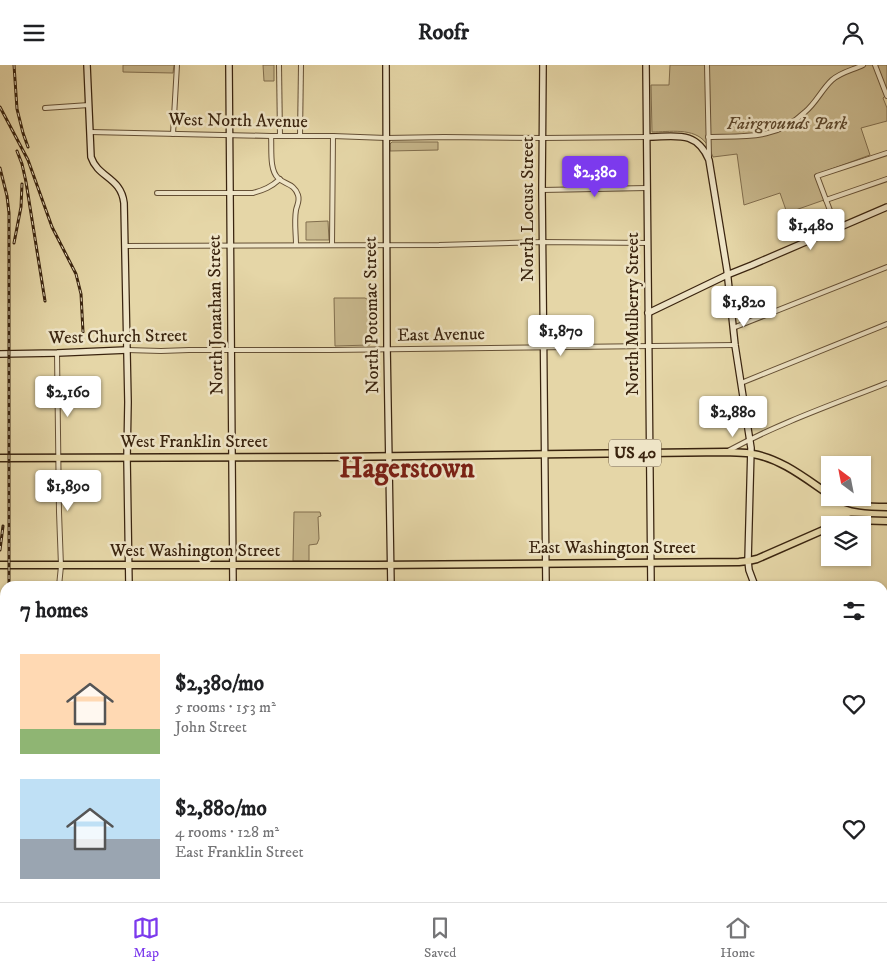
<!DOCTYPE html>
<html lang="en">
<head>
<meta charset="utf-8">
<style>
	:root { --surface:#fff; --page:#f2f2f2; --text:#202124; --muted:#757577; --line:#e0e0e0; --accent:#7c3aed }
	body { margin:0; font-family:"IM FELL DW Pica",serif; background:var(--page); color:var(--text); height:100vh; display:flex; flex-direction:column; font-size:19px; white-space:nowrap }
	* { box-sizing:border-box; margin:0 }
	p { font-size:16px; color:var(--muted) }
	.icon { flex:none; width:28px; height:28px; fill:none; stroke:currentColor; stroke-width:2; stroke-linecap:round; stroke-linejoin:round }
	.map { position:relative; flex:1; overflow:hidden }
	.drawer { position:absolute; left:0px; top:516px; width:888px; height:321px; display:flex; flex-direction:column; background:var(--surface); border-radius:15px 15px 0 0; box-shadow:0 1px 4px #0004 }
	.drawer>* { flex:none }
	.needle { width:32px; rotate:328deg }
	.buttons { position:absolute; left:821px; top:391px; display:grid; gap:10px }
	.buttons a { display:grid; place-items:center; width:50px; height:50px; border-radius:0px; background:var(--surface); box-shadow:0 1px 4px #0004; font-size:25px }
	.price { position:absolute; translate:-50% -42px; padding:0 11px; border-radius:5px; background:#fff; color:#222; font-size:16px; line-height:32px; filter:drop-shadow(0 1px 2px #0008) }
	.price::after { content:''; position:absolute; left:50%; top:30px; width:15px; height:11px; margin-left:-8px; background:inherit; clip-path:polygon(0 0,100% 0,50% 100%) }
	.price.active { background:var(--accent); color:#fff }
	ul { padding:0; list-style:none }
	li { display:flex; align-items:center; gap:15px; height:125px; padding:0 20px }
	li span { display:grid; place-items:center; flex:none; width:140px; height:100px; border-radius:0px; color:#555 }
	li>.icon { margin-inline-start:auto }
	span .icon { width:60px; height:60px; fill:#fffc; stroke-width:1 }
	li b { font-size:21px }
	h2 { display:flex; justify-content:space-between; align-items:center; height:60px; padding:0 20px; font-size:21px }
	header { display:flex; justify-content:space-between; align-items:center; height:65px; padding:0 20px; background:var(--surface); font-size:22px; font-weight:700 }
	.menu { display:flex; justify-content:space-around; align-items:center; height:70px; border-top:1px solid var(--line); background:var(--surface); font-size:14px; color:var(--muted) }
	.menu a { display:grid; justify-items:center; gap:2px }
	.menu .active { color:var(--accent) }
	.map>svg:first-child { display:block }
</style>
</head>
<body>
<header><svg class="icon" aria-label="menu" viewBox="0 0 24 24"><path d="M4 6h16M4 12h16M4 18h16"/></svg>Roofr<svg class="icon" aria-label="person" viewBox="0 0 24 24"><circle cx="12" cy="8" r="4"/><path d="M4 21q1-7 8-7t8 7"/></svg></header>
<div class="map">
<svg width="887" height="837" viewBox="0 0 887 837">
	<rect width="100%" height="100%" fill="#e5d6a7"/>
	<filter id="stains"><feTurbulence type="fractalNoise" baseFrequency=".004" numOctaves="4"/><feColorMatrix values="0 0 0 0 .2 0 0 0 0 .09 0 0 0 0 .02 0 0 0 .5 -.17"/></filter>
	<radialGradient id="worn" r=".72"><stop offset=".6" stop-color="#630" stop-opacity="0"/><stop offset="1" stop-color="#630" stop-opacity=".3"/></radialGradient>
	<g fill="#c8b88d" stroke="#816e4e">
		<path d="M123,0H174L173,8L123,7Z"/>
		<path d="M263,0H274V16H264Z"/>
		<path d="M670,0H887V29L883,33L887,43V56L861,63L870,90L815,110L824,135L787,148L780,128L744,140L737,89L713,92C711,87 709,82 706,78C694,62 669,67 652,67L651,20H669Z"/>
		<path d="M392,77H438V85L390,86V79Z"/>
		<path d="M328,156L329,175H306V157Z"/>
		<path d="M334,233H365L370,236V280L335,281Z"/>
		<path d="M294,447H320L321,451L318,452L319,474L317,479L309,480V496H293Z"/>
		<path d="M5,784V832L84,833L85,837H0V799Z"/>
	</g>
	<g fill="none" stroke-linecap="round" stroke-linejoin="round">
		<defs>
			<g id="street">
				<path d="M279,0L280,71"/>
				<path d="M707,0L709,92"/>
				<path d="M875,0L887,31"/>
				<path d="M45,43L89,40"/>
				<path d="M90,67L271,71H333L386,73L444,72L543,73L647,72"/>
				<path d="M173,69L177,0"/>
				<path d="M271,71C272,84 269,104 278,113C285,120 294,118 298,130C300,136 297,140 296,145C294,157 296,169 296,180"/>
				<path d="M300,71L301,0"/>
				<path d="M708,72C746,71 776,75 805,47C816,38 822,24 832,15C841,7 853,5 863,0"/>
				<path d="M542,125L647,123"/>
				<path d="M157,128H253C264,125 271,122 280,114"/>
				<path d="M826,135L887,114"/>
				<path d="M837,164L817,111L887,88"/>
				<path d="M332,179L333,71"/>
				<path d="M125,181L439,180L543,177L648,178"/>
				<path d="M733,263L887,202"/>
				<path d="M127,285L161,286L189,285H331L735,280"/>
				<path d="M57,288L59,447L61,501L59,521"/>
				<path d="M741,318L887,259"/>
				<path d="M728,386C779,358 834,339 887,318"/>
				<path d="M0,578L5,580"/>
				<path d="M882,582L887,581"/>
				<path d="M882,732H887"/>
				<path d="M882,792L887,802"/>
				<path d="M90,832L92,837"/>
				<path d="M799,832L800,837"/>
				<path d="M656,837V832"/>
			</g>
			<g id="secondary">
				<path d="M87,0L91,92C98,113 121,112 124,138L128,337L127,393L129,521"/>
				<path d="M229,0L233,521"/>
				<path d="M386,0L387,281L391,521"/>
				<path d="M543,0L542,125L546,521"/>
				<path d="M646,0L651,521"/>
				<path d="M647,72C674,72 696,64 709,95L727,205L735,280L751,383L748,496L749,505L755,521"/>
				<path d="M648,248L727,210L752,200L887,142"/>
				<path d="M0,289L57,288L127,285"/>
				<path d="M882,675L887,677"/>
				<path d="M144,832L145,837"/>
				<path d="M232,832V837"/>
				<path d="M457,832L459,837"/>
				<path d="M550,832V837"/>
				<path d="M755,832L760,837"/>
			</g>
			<g id="primary">
				<path d="M0,393L334,392L726,387C735,388 744,387 753,389C782,394 806,414 830,430"/>
				<path d="M834,432C851,441 868,442 887,442"/>
				<path d="M835,460L851,455L887,456"/>
				<path d="M0,500H375L739,497L748,496L757,494L830,462"/>
			</g>
		</defs>
		<use href="#street" stroke="#655035" stroke-width="6"/>
		<use href="#secondary" stroke="#3a240f" stroke-width="8"/>
		<use href="#primary" stroke="#3a240f" stroke-width="9"/>
		<use href="#street" stroke="#eee4c6" stroke-width="4"/>
		<use href="#secondary" stroke="#eee4c6" stroke-width="5.5"/>
		<use href="#primary" stroke="#e5d6a7" stroke-width="6"/>
		<defs>
			<g id="rail">
				<path d="M14,0L17,44L23,68L28,82"/>
				<path d="M0,42L28,95L52,162L76,209L81,229L83,267"/>
				<path d="M17,86L22,99L26,117L45,236"/>
				<path d="M0,103L7,131L9,148V521"/>
				<path d="M14,178L21,142L22,119"/>
				<path d="M0,485L3,461"/>
				<path d="M0,735L5,683"/>
				<path d="M0,765L5,739"/>
			</g>
		</defs>
		<use href="#rail" stroke="#3a240f" stroke-width="3"/>
		<use href="#rail" stroke="#eee4c6" stroke-width="1" stroke-dasharray="4" stroke-linecap="butt"/>
	</g>
	<g text-anchor="middle" dominant-baseline="central" stroke-width="5" stroke-linejoin="round" paint-order="stroke">
		<rect fill="#eee4c6" stroke="#705e46" stroke-width="1" x="609" y="374.5" width="52" height="27" rx="4"/>
		<g font-size="16" font-weight="bold" fill="#3a240f">
			<text x="635" y="388">US 40</text>
		</g>
		<g font-size="18" fill="#3a240f" stroke="#eee4c6">
			<text transform="translate(238 56) rotate(1)">West North Avenue</text>
			<text transform="translate(528 144) rotate(-90)">North Locust Street</text>
			<text transform="translate(633 249) rotate(-90)">North Mulberry Street</text>
			<text transform="translate(216 250) rotate(-91)">North Jonathan Street</text>
			<text transform="translate(372 250) rotate(-91)">North Potomac Street</text>
			<text transform="translate(441 270) rotate(-1)">East Avenue</text>
			<text transform="translate(118 272) rotate(-1)">West Church Street</text>
			<text x="194" y="377">West Franklin Street</text>
			<text x="612" y="483">East Washington Street</text>
			<text x="195" y="486">West Washington Street</text>
		</g>
		<g font-size="18" font-style="italic" fill="#5e492e" stroke="#eee4c6">
			<text x="787" y="59">Fairgrounds Park</text>
		</g>
		<g font-size="28" font-weight="bold" fill="#7a1f14" stroke="#eee4c6">
			<text x="407" y="403">Hagerstown</text>
		</g>
	</g>
	<rect width="100%" height="100%" filter="url(#stains)"/>
	<rect width="100%" height="100%" fill="url(#worn)"/>
</svg>
<div class="buttons">
<a><svg class="needle" viewBox="-14 -14 28 28"><path d="M0-13l5 13h-10z" fill="#e53935"/><path d="M0 13l5-13h-10z" fill="#757577"/></svg></a>
<a><svg class="icon" aria-label="layers" viewBox="0 0 24 24"><path d="M12 4l9 5-9 5-9-5zM3 14l9 5 9-5"/></svg></a>
</div>
<b class="price active" style="left:595px;top:133px">$2,380</b>
<b class="price" style="left:811px;top:186px">$1,480</b>
<b class="price" style="left:744px;top:263px">$1,820</b>
<b class="price" style="left:561px;top:292px">$1,870</b>
<b class="price" style="left:68px;top:353px">$2,160</b>
<b class="price" style="left:733px;top:373px">$2,880</b>
<b class="price" style="left:68px;top:447px">$1,890</b>
<section class="drawer">
<h2>7 homes<svg class="icon" aria-label="filters" viewBox="0 0 24 24"><path d="M4 7h16M4 17h16"/><circle cx="9" cy="7" r="2"/><circle cx="15" cy="17" r="2"/></svg></h2>
<ul>
<li><span style="background:linear-gradient(#ffd9b3 75%,#8fb573 0)"><svg class="icon" aria-label="home" viewBox="0 0 24 24"><path d="M3 11l9-7 9 7M6 9v11h12V9"/></svg></span><div><b>$2,380/mo</b><p>5 rooms · 153 m²</p><p>John Street</p></div><svg class="icon" aria-label="heart" viewBox="0 0 24 24"><path d="M12 20l-8-8c-3-5 5-10 8-4 3-6 11-1 8 4z"/></svg></li>
<li><span style="background:linear-gradient(#bfe0f5 60%,#9aa5b1 0)"><svg class="icon" aria-label="home" viewBox="0 0 24 24"><path d="M3 11l9-7 9 7M6 9v11h12V9"/></svg></span><div><b>$2,880/mo</b><p>4 rooms · 128 m²</p><p>East Franklin Street</p></div><svg class="icon" aria-label="heart" viewBox="0 0 24 24"><path d="M12 20l-8-8c-3-5 5-10 8-4 3-6 11-1 8 4z"/></svg></li>
</ul>
</section>
</div>
<nav class="menu">
<a class="active"><svg class="icon" aria-label="map" viewBox="0 0 24 24"><path d="M3 6l6-2 6 2 6-2v14l-6 2-6-2-6 2zM9 4v14M15 6v14"/></svg>Map</a>
<a><svg class="icon" aria-label="saved" viewBox="0 0 24 24"><path d="M7 4h10v16l-5-4-5 4z"/></svg>Saved</a>
<a><svg class="icon" aria-label="home" viewBox="0 0 24 24"><path d="M3 11l9-7 9 7M6 9v11h12V9"/></svg>Home</a>
</nav>
</body>
</html>
